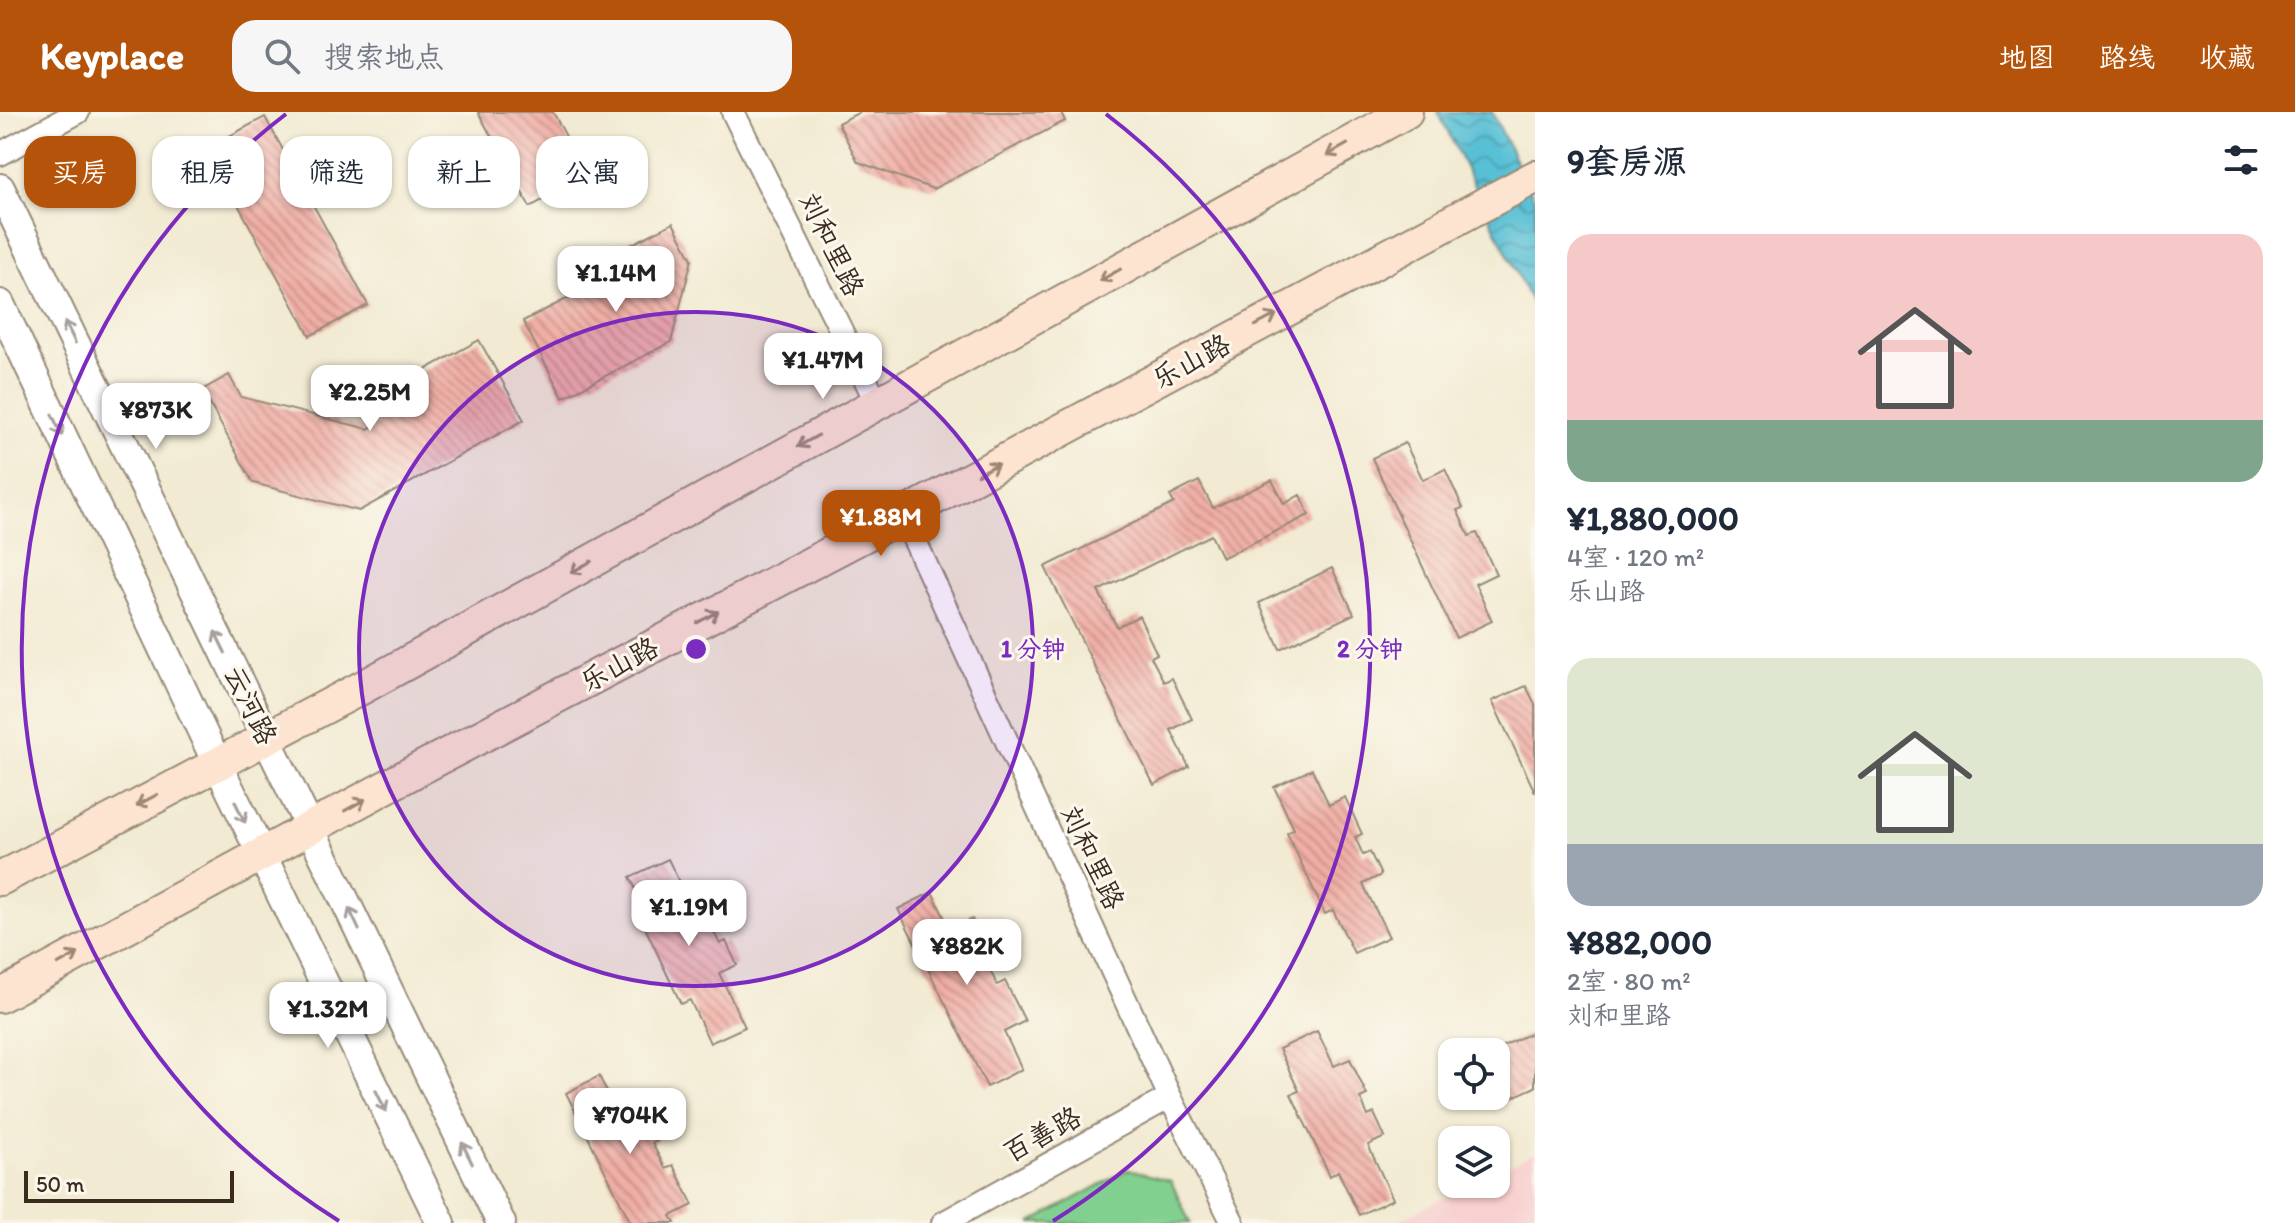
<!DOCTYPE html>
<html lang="zh">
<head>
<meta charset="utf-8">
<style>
	:root { --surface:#fff; --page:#f6f6f7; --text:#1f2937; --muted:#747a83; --accent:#b45309 }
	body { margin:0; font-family:Itim,"LXGW WenKai TC",sans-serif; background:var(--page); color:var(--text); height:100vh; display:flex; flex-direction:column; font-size:30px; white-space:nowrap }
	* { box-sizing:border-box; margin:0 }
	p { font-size:26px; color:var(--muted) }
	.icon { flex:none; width:44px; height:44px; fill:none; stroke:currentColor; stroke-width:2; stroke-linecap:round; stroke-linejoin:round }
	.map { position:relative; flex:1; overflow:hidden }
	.panel { display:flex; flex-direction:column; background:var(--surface); width:760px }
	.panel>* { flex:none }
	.top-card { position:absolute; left:24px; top:24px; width:760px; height:72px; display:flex; gap:16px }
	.fabs { position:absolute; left:1438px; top:926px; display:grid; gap:16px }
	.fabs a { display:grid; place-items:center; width:72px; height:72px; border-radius:16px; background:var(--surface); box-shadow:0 2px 6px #0004; font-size:40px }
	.scale { position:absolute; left:24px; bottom:20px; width:210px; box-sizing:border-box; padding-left:8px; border:4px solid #3b2a1e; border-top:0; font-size:22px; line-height:28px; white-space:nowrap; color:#3b2a1e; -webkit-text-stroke:6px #fbf7ec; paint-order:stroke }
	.price { position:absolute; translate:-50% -68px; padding:0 18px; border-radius:16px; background:#fff; color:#222; font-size:26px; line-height:52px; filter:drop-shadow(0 2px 4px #0008) }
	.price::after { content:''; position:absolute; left:50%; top:48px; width:24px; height:18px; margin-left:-12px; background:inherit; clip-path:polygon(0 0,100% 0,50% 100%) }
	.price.selected { background:var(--accent); color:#fff }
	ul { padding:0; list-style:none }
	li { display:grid; align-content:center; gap:16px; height:424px; padding:0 32px }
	li span { display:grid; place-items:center; height:248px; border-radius:24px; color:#555 }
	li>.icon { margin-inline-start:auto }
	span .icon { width:144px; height:144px; fill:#fffc; stroke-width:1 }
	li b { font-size:34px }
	h2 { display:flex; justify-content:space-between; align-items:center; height:96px; padding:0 32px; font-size:34px }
	.pill { padding:0 28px; border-radius:24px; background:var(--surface); box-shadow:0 2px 6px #0004; font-size:28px; line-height:72px }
	.pill.selected { background:var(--accent); color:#fff }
	header { display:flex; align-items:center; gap:48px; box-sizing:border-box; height:112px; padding:0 40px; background:var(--accent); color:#fff }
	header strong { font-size:38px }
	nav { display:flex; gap:44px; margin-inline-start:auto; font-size:28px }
	.search { width:560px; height:72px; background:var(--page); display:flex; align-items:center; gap:20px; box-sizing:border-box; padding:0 28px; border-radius:24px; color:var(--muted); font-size:30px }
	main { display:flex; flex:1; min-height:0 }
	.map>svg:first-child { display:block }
</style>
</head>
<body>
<header>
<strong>Keyplace</strong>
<div class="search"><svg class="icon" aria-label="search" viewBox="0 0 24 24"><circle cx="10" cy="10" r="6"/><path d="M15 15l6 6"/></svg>搜索地点</div>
<nav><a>地图</a><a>路线</a><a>收藏</a></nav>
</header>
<main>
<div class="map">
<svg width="1535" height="1111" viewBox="0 0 1535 1111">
	<defs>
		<pattern id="water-waves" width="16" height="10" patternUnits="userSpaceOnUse" patternTransform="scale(2)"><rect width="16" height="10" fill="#58c0d5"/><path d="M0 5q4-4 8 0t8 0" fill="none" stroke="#4a9cac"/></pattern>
		<pattern id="building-back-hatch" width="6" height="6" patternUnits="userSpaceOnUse" patternTransform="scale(2)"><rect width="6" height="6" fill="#f0afa6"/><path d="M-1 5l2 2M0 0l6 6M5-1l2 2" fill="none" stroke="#c48f87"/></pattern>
	</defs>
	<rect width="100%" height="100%" fill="#fbf7ec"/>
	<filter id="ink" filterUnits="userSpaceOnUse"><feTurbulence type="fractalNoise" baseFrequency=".0125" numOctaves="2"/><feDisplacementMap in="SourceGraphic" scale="16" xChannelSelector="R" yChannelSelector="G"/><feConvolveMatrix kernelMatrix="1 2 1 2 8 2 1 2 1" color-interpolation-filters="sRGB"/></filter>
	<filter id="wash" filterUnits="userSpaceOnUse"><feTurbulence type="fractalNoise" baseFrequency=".006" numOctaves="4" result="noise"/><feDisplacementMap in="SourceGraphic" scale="32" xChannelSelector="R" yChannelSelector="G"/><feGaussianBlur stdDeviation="1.8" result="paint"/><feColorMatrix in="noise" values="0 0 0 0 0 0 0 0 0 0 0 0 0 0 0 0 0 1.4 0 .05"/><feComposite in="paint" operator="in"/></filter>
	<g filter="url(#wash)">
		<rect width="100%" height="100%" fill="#f2ead2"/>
		<path fill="#f7d0cf" d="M1535,1040V1111H1393L1472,1072H1496V1060Z"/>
		<path fill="#82d08f" stroke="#5e7d56" stroke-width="2" d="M1129,1057L1171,1069L1190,1111H1031Z"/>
		<path fill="url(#water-waves)" stroke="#4a757a" stroke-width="2" d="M1438,0H1492L1535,88V198Z"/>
		<g id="blocks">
			<g fill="url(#building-back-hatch)">
				<path d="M478,0H553L587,64L530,95Z"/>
				<path d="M860,0H1061L1065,9L933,77L858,50L838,11Z"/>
				<path d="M265,5L368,193L310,224L207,36Z"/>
				<path d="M673,111L692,147L671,230L563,286L523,209L616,162L607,145Z"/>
				<path d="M479,228L524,308L359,399L253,371L202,278L229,263L241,285L368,317L377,312L365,291Z"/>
				<path d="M1405,331L1423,368L1445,357L1463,396L1457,398L1469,424L1477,421L1496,462L1475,472L1492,509L1456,526L1372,346Z"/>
				<path d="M1272,368L1284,392L1300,383L1309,403L1222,446L1211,423L1098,479L1117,515L1139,504L1157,542L1151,545L1164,570L1172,566L1192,607L1171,618L1189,655L1154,673L1045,455L1174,391L1170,384L1199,369L1213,396Z"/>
				<path d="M1332,456L1354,502L1280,537L1259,491Z"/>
				<path d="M1526,574L1535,592V680L1492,589Z"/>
				<path d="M1312,657L1329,693L1345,685L1362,722L1355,725L1363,743L1370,740L1381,763L1363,772L1389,825L1354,841L1333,798L1325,802L1287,721L1294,717L1274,675Z"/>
				<path d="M668,747L685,782L701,775L718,811L711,815L720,832L726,829L737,853L719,861L745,915L710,931L690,888L681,892L643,811L650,807L630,765Z"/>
				<path d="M932,780L950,817L972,807L991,844L985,847L997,873L1005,869L1025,909L1004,920L1022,957L987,975L898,797Z"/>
				<path d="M1317,919L1334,954L1350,947L1367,983L1360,986L1368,1004L1374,1001L1385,1025L1368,1033L1393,1087L1359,1103L1338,1059L1330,1064L1291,982L1299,979L1279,937Z"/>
				<path d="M1535,919V975L1492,995L1486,984H1496V940H1490Z"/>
				<path d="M599,964L617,1001L640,990L658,1028L652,1031L665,1056L673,1053L693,1093L671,1104L675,1111H631L566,981Z"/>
			</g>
		</g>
	</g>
	<g filter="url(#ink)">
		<use href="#blocks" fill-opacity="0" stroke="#968a78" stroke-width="2"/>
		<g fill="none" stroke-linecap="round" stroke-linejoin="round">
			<defs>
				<g id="minor">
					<path d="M733,0L877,291"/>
					<path d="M0,42L78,0"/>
					<path d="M903,403L1170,985L1233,1111"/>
					<path d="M943,1111L1170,985"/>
				</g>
				<g id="tertiary">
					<path d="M0,76L501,1111"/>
					<path d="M0,192L217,651L441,1111"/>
				</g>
				<g id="secondary">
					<path d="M0,767L365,574L1406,0"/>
					<path d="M0,884L419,657L903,403L1535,65"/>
				</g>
			</defs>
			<use href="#minor" stroke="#968a78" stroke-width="26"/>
			<use href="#tertiary" stroke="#968a78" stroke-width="32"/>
			<use href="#secondary" stroke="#968a78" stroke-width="36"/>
			<use href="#minor" stroke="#fff" stroke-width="22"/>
			<use href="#tertiary" stroke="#fff" stroke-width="28"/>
			<use href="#secondary" stroke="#fde4d0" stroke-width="32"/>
		</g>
		<defs><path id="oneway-shaft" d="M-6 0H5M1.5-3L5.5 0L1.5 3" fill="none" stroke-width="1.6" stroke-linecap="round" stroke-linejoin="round" transform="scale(2)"/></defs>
		<g stroke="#9c8777">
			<use href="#oneway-shaft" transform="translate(1337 38) rotate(151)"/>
			<use href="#oneway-shaft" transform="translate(1110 163) rotate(151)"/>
			<use href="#oneway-shaft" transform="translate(1266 208) rotate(-28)"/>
			<use href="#oneway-shaft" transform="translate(808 329) rotate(151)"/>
			<use href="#oneway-shaft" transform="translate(988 357) rotate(-28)"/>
			<use href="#oneway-shaft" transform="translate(581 455) rotate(151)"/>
			<use href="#oneway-shaft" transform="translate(708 505) rotate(-28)"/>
			<use href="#oneway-shaft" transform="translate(147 688) rotate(152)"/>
			<use href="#oneway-shaft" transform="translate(355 693) rotate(-29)"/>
			<use href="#oneway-shaft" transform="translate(68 847) rotate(-29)"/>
		</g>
		<g stroke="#a79f9a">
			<use href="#oneway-shaft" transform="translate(70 220) rotate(-116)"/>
			<use href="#oneway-shaft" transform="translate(57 313) rotate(65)"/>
			<use href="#oneway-shaft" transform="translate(220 530) rotate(-116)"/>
			<use href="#oneway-shaft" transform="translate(240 700) rotate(64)"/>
			<use href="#oneway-shaft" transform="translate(354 807) rotate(-115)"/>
			<use href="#oneway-shaft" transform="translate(381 989) rotate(64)"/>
			<use href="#oneway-shaft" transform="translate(467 1041) rotate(-116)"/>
		</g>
	</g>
	<circle cx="696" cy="537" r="337" fill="#7b2cbf" fill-opacity=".12"/>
	<g fill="none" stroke="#7b2cbf" stroke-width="4">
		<circle cx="696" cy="537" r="337"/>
		<path d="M339 1109A674 674 0 0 1 286 2M1106 2A674 674 0 0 1 1053 1109"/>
	</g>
	<g text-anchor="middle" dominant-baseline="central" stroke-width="6" stroke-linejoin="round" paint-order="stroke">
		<g font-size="28" fill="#3b2a1e" stroke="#fbf7ec">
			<text transform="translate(832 132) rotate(64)">刘和里路</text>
			<text transform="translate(1191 249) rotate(-28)">乐山路</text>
			<text transform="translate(619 552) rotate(-28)">乐山路</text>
			<text transform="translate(251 593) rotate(64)">云河路</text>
			<text transform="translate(1093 745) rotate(65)">刘和里路</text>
			<text transform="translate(1042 1022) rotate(-29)">百善路</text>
		</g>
	</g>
	<circle cx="696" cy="537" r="12" fill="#7b2cbf" stroke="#fbf7ec" stroke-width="4"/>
	<g font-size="24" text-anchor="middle" font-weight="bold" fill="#7b2cbf" stroke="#fbf7ec" stroke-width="6" stroke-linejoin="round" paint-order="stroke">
		<text x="1033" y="545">1 分钟</text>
		<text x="1370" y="545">2 分钟</text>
	</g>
</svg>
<div class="fabs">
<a><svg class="icon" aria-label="locate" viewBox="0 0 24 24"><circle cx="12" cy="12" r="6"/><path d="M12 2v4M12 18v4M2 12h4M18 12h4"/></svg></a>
<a><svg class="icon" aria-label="layers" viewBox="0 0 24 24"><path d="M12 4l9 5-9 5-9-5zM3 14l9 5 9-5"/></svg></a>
</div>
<div class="scale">50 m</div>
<b class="price" style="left:616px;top:202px">¥1.14M</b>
<b class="price" style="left:823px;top:289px">¥1.47M</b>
<b class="price" style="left:370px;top:321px">¥2.25M</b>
<b class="price" style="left:156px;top:339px">¥873K</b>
<b class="price selected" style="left:881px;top:446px">¥1.88M</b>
<b class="price" style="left:689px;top:836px">¥1.19M</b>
<b class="price" style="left:967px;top:875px">¥882K</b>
<b class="price" style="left:328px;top:938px">¥1.32M</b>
<b class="price" style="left:630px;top:1044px">¥704K</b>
<div class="top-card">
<a class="pill selected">买房</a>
<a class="pill">租房</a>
<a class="pill">筛选</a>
<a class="pill">新上</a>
<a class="pill">公寓</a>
</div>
</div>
<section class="panel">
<h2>9套房源<svg class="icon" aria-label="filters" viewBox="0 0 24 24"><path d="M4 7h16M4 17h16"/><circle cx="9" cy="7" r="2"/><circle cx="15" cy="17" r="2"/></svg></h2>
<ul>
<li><span style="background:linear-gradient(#f6c9c9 75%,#7fa58c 0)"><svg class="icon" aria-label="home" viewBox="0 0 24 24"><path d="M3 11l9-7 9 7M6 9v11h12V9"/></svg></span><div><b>¥1,880,000</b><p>4室 · 120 m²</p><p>乐山路</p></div></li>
<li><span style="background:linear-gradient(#dfe7d0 75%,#9aa5b1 0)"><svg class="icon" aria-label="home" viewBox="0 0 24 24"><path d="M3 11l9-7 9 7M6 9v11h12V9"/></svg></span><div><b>¥882,000</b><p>2室 · 80 m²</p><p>刘和里路</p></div></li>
</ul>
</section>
</main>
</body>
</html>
